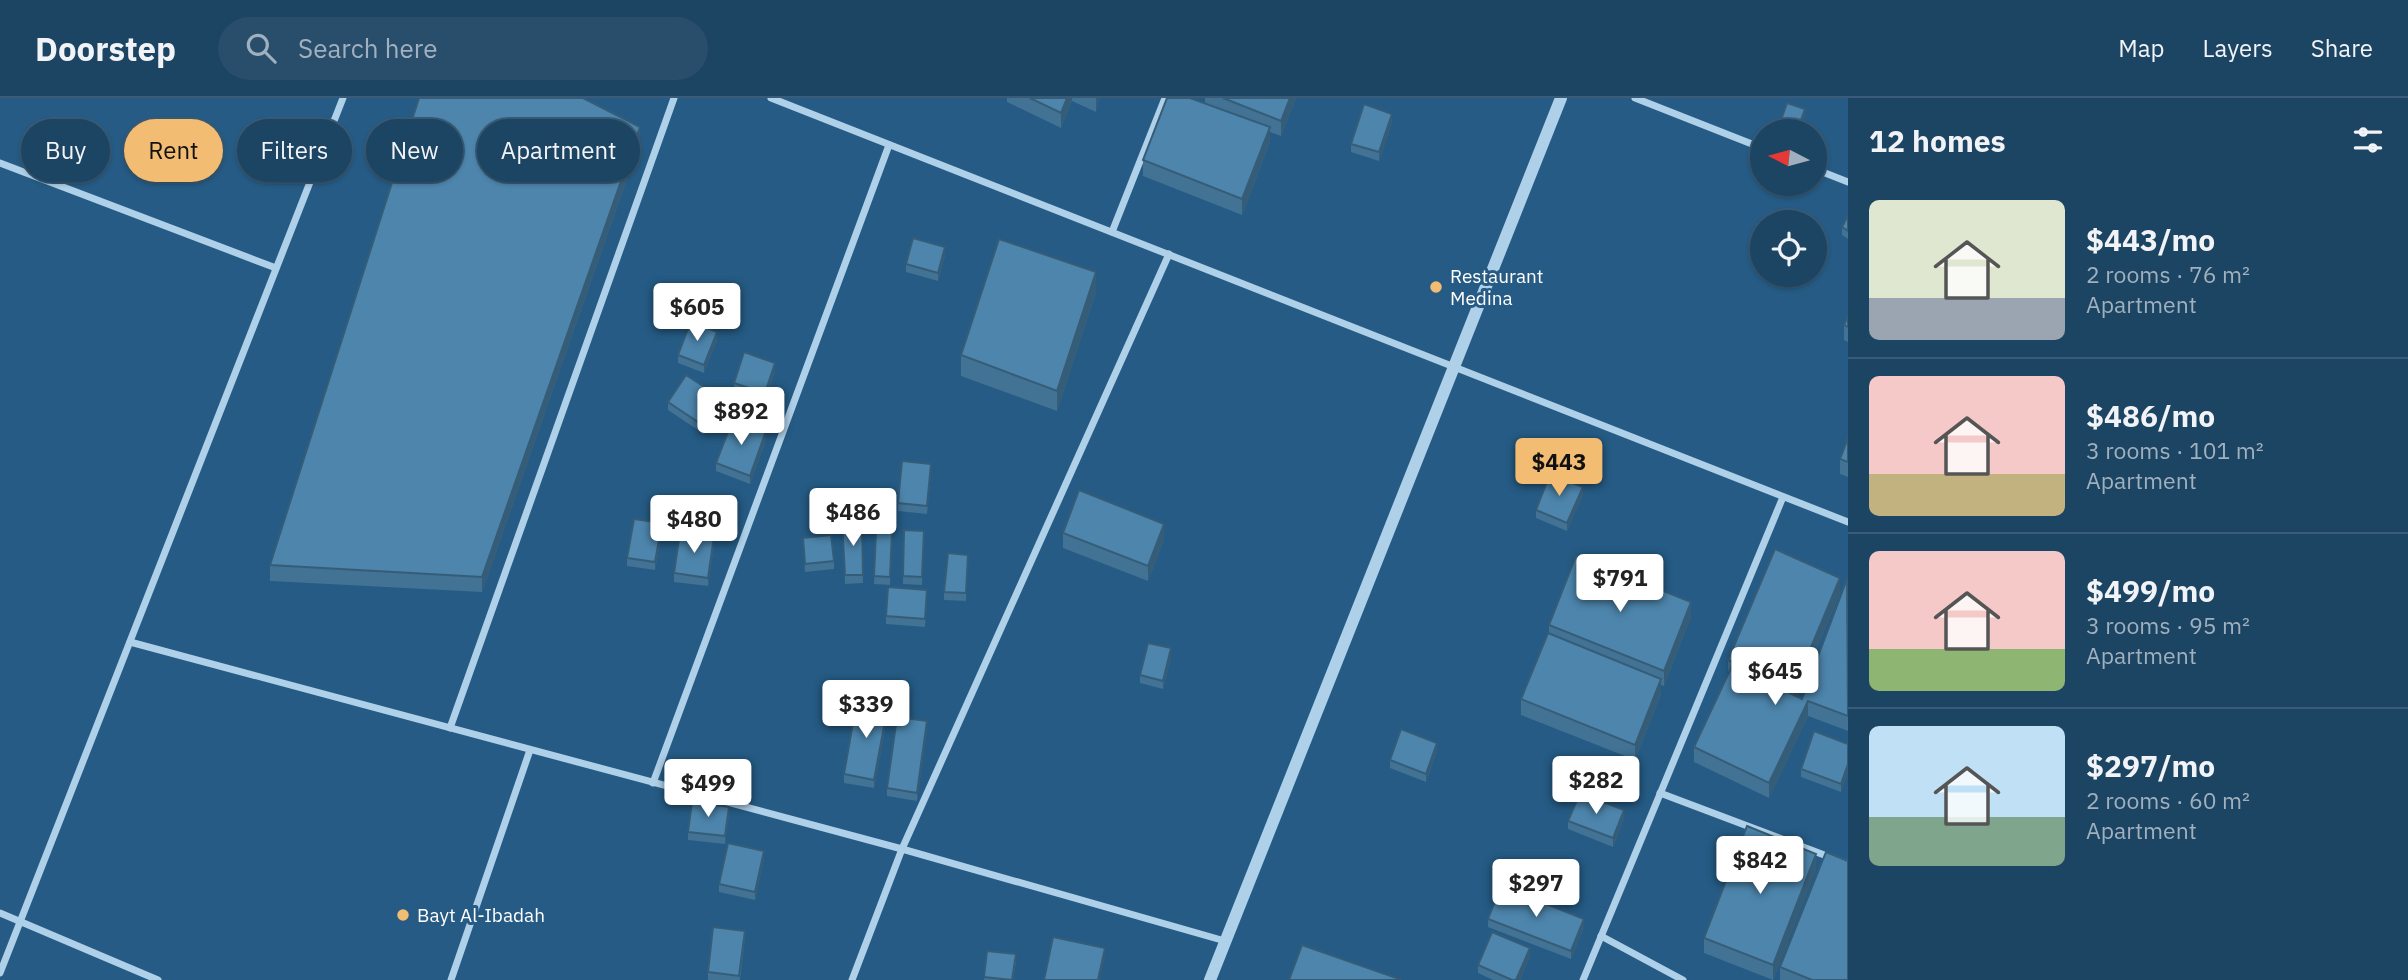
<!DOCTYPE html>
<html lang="en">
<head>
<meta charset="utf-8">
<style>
	:root { --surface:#1c4463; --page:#294e6c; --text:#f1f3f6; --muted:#a0b0be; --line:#3a5c78; --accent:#f2bc72 }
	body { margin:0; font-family:"IBM Plex Sans",sans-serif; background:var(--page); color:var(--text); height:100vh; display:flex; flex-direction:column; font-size:26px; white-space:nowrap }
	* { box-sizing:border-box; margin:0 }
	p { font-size:23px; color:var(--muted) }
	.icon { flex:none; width:38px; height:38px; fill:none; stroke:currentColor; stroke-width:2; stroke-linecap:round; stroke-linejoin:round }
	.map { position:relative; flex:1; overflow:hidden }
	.sheet { display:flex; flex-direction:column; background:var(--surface); width:560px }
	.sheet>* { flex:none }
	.banner { position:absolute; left:21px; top:21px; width:665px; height:63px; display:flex; gap:14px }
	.needle { width:46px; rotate:276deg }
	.controls { position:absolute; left:1750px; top:21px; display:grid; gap:14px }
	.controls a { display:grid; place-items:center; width:77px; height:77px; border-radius:50%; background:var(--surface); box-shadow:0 2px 5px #0004,0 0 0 2px var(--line); font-size:35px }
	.price { position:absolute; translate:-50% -60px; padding:0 16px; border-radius:7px; background:#fff; color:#222; font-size:23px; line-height:46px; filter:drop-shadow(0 2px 4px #0008) }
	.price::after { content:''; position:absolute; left:50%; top:42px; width:21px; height:16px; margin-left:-10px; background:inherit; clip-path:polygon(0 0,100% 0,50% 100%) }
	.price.selected { background:var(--accent); color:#111 }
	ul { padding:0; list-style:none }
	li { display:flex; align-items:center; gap:21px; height:175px; padding:0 21px }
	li+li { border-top:2px solid var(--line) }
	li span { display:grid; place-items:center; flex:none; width:196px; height:140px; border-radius:10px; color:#555 }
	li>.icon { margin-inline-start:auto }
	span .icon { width:84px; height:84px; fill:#fffc; stroke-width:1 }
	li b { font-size:30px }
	h2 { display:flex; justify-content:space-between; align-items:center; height:84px; padding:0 21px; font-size:30px }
	.chip { padding:0 24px; border-radius:32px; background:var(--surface); box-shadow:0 2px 5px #0004,0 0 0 2px var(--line); font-size:24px; line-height:63px }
	.chip.selected { background:var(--accent); color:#111 }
	header { display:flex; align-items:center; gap:42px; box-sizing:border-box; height:98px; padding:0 35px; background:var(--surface); border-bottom:2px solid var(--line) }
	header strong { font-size:33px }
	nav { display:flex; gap:38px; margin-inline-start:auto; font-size:24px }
	.search { width:490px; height:63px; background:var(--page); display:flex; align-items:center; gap:18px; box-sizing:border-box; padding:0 24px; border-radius:38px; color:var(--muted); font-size:26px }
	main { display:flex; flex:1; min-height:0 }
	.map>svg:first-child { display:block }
</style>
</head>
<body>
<header>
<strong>Doorstep</strong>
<div class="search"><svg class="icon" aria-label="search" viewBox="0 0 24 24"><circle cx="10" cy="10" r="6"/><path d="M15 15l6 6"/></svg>Search here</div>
<nav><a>Map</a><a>Layers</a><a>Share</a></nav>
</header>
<main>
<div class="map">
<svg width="1848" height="882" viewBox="0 0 1848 882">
	<rect width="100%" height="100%" fill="#255b84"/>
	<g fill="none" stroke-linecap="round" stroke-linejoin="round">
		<g stroke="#aed0e8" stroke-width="7">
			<path d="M771,0L1848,424"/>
			<path d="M1635,0L1762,50"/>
			<path d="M0,65L276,170"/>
			<path d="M1815,71L1848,84"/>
			<path d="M1112,134L1165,0"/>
			<path d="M130,544L902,751L1225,843"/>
			<path d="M450,630L674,0"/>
			<path d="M653,685L889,47"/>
			<path d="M1660,695L1848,766"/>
			<path d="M0,815L158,882"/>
			<path d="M1601,838L1683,882"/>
			<path d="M0,875L343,0"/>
			<path d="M451,882L530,652"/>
			<path d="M852,882L902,751L1169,156"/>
			<path d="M1583,882L1783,399"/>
		</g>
		<path stroke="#aed0e8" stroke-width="12" d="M1210,882L1561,0"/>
	</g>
	<g fill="#427294">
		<path d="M1007,0H1099L1096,14L1072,3L1061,30L1007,4Z"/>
		<path d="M1205,0H1296L1281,38L1270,34V44L1242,117L1143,78V62L1205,5Z"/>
		<path d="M1392,24L1379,63L1351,54V46Z"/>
		<path d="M640,44L482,494L270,483V467Z"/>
		<path d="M1848,118V141L1842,137V129Z"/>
		<path d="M945,157L938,183L906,174V166Z"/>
		<path d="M1096,194L1057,313L961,278V257Z"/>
		<path d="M1848,218V244L1844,242V227Z"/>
		<path d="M717,242L704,275L678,265V257Z"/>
		<path d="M775,273L765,303L734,293V285Z"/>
		<path d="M668,304L721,308L704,336L668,312Z"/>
		<path d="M1848,340V379L1840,376V361Z"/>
		<path d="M766,342L750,386L716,373V365Z"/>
		<path d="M931,374L927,416L898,413V405Z"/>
		<path d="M1583,397L1567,433L1536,420V412Z"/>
		<path d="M842,424H862L863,485L845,486Z"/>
		<path d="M904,432L924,433L922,487L903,486Z"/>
		<path d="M662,433L655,472L627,468V460Z"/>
		<path d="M876,434H892L890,487L874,486Z"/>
		<path d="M1063,435L1164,441L1148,483L1063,450Z"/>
		<path d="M803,440L834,463V471L805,474Z"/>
		<path d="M714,447L708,488L674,484V475Z"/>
		<path d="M968,457L966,503L944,502V494Z"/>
		<path d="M1848,482V633L1808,618L1769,700L1694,664V649L1728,577V562L1840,495L1797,598L1802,601Z"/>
		<path d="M927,500L925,529L886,526V518Z"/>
		<path d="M1691,519L1664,588L1661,587V596L1635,662L1521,617V601L1549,535V527Z"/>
		<path d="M1171,559L1163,591L1140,585V577Z"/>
		<path d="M888,615L874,690L844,685V676Z"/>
		<path d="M927,631L917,703L887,698V690Z"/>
		<path d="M1848,646V674L1841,694L1801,679V671Z"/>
		<path d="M1437,653L1426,684L1390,670V662Z"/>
		<path d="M729,717L725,746L688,742V734Z"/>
		<path d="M1624,720L1613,749L1568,731V723Z"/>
		<path d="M764,761L755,802L719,794V786Z"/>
		<path d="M1816,771L1773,882L1704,855V840Z"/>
		<path d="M1488,821L1584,829L1571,861L1488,829Z"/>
		<path d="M745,841L740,882H708V874Z"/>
		<path d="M987,853L1016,864L1013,882H984Z"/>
		<path d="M1530,858L1520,882H1493L1478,875V867Z"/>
		<path d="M1780,869L1848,882H1780Z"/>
	</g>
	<g fill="#365d78">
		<path d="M1067,0H1072V3L1061,30V15Z"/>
		<path d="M1096,0H1099L1096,14Z"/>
		<path d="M1290,0H1296L1281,38V23Z"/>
		<path d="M1805,11V19L1800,33H1797Z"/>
		<path d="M1392,16V24L1379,63V54Z"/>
		<path d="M640,29V44L482,494V479Z"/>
		<path d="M1270,29V44L1242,117V101Z"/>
		<path d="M945,149V157L938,183V175Z"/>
		<path d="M1096,174V194L1057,313V293Z"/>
		<path d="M717,234V242L704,275V267Z"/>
		<path d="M775,265V273L765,303V295Z"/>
		<path d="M721,300V308L704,336V328Z"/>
		<path d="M766,333V342L750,386V378Z"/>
		<path d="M1583,389V397L1567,433V425Z"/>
		<path d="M662,425V433L655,472V464Z"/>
		<path d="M1164,426V441L1148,483V468Z"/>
		<path d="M714,439V447L708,488V480Z"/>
		<path d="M1840,480V495L1794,605V590Z"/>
		<path d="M1691,504V519L1664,588V573Z"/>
		<path d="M1171,550V559L1163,591V583Z"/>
		<path d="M1661,581V596L1635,662V647Z"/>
		<path d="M1808,603V618L1769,700V685Z"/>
		<path d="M888,607V615L874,690V682Z"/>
		<path d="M927,623V631L917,703V695Z"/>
		<path d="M1437,645V653L1426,684V676Z"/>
		<path d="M1848,666V674L1841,694V686Z"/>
		<path d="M729,709V717L725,746V738Z"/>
		<path d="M1624,712V720L1613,749V740Z"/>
		<path d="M764,753V761L755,802V794Z"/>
		<path d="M1816,756V771L1773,882V867Z"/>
		<path d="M1584,821V829L1571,861V853Z"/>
		<path d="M745,833V841L739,882V878Z"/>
		<path d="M1105,850V858L1100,882H1098Z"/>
		<path d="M1530,850V858L1520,882H1516Z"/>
	</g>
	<g fill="#4d85ac" stroke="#365d78" stroke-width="2">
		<path d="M419,0H583L640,29L482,479L270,467Z"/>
		<path d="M1030,0H1067L1061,15Z"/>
		<path d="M1167,0H1190L1270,29L1242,101L1143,62Z"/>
		<path d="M1223,0H1290L1281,23Z"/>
		<path d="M1787,5L1805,11L1797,33H1783L1778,31Z"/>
		<path d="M1364,6L1392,16L1379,54L1351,46Z"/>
		<path d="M1848,118V133L1842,129Z"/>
		<path d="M913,140L945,149L938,175L906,166Z"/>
		<path d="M999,141L1096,174L1057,293L961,257Z"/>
		<path d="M1848,218V229L1844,227Z"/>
		<path d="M691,223L717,234L704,267L678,257Z"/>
		<path d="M744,254L775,265L765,295L734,285Z"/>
		<path d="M686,277L721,300L704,328L668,304Z"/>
		<path d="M733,321L766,333L750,378L716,365Z"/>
		<path d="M1848,340V364L1840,361Z"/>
		<path d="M902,363L931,366L927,408L898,405Z"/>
		<path d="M1550,376L1583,389L1567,425L1536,412Z"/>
		<path d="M1079,392L1164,426L1148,468L1063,435Z"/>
		<path d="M634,421L662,425L655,464L627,460Z"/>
		<path d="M842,424H862L863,477H845Z"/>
		<path d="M904,432L924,433L922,479L903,478Z"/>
		<path d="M680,434L714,439L708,480L674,475Z"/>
		<path d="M876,434H892L890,479L874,478Z"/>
		<path d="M831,437L834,463L805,466L803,440Z"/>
		<path d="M1775,451L1840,480L1794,590L1728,562Z"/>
		<path d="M948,455L968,457L966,495L944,494Z"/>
		<path d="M1576,458L1691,504L1664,573L1549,527Z"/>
		<path d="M1847,481L1848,618L1808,603L1769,685L1694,649L1733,566L1802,601Z"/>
		<path d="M888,489L927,492L925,521L886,518Z"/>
		<path d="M1548,535L1661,581L1635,647L1521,601Z"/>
		<path d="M1148,545L1171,550L1163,583L1140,577Z"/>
		<path d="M857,602L888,607L874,682L844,676Z"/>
		<path d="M897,619L927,623L917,695L887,690Z"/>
		<path d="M1401,631L1437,645L1426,676L1390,662Z"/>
		<path d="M1814,633L1848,646V666L1841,686L1801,671Z"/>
		<path d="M1580,695L1624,712L1613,740L1568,723Z"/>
		<path d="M692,704L729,709L725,738L688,734Z"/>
		<path d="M1747,728L1816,756L1773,867L1704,840Z"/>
		<path d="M728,745L764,753L755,794L719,786Z"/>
		<path d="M1826,754L1848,763V882H1812L1780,869Z"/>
		<path d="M1501,788L1584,821L1571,853L1488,821Z"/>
		<path d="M713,829L745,833L739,878L708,874Z"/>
		<path d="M1492,834L1530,850L1516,882H1512L1478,867Z"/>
		<path d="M1053,839L1105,850L1098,882H1044Z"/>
		<path d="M1302,847L1402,882H1289Z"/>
		<path d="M987,853L1016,856L1012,882L984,879Z"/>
	</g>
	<g fill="#f2bc72" stroke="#255b84" stroke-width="2.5">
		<circle cx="1436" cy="189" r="7"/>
		<circle cx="403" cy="817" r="7"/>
	</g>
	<g text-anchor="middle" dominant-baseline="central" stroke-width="6" stroke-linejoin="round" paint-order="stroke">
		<g font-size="19" fill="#fff" stroke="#255b84" text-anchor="start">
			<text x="1450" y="178">Restaurant<tspan x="1450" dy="22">Medina</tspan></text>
			<text x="417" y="817">Bayt Al-Ibadah</text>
		</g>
	</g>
</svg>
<div class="controls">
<a><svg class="needle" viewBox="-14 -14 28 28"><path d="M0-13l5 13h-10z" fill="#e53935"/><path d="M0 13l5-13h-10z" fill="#a0b0be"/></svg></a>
<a><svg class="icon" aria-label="locate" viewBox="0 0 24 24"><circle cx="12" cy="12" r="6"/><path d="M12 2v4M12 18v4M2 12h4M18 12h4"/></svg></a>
</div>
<b class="price" style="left:697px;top:245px">$605</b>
<b class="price" style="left:741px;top:349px">$892</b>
<b class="price selected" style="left:1559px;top:400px">$443</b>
<b class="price" style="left:853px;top:450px">$486</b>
<b class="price" style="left:694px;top:457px">$480</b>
<b class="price" style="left:1620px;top:516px">$791</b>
<b class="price" style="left:1775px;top:609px">$645</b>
<b class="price" style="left:866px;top:642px">$339</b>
<b class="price" style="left:1596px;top:718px">$282</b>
<b class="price" style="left:708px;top:721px">$499</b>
<b class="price" style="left:1760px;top:798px">$842</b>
<b class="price" style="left:1536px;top:821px">$297</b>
<div class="banner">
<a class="chip">Buy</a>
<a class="chip selected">Rent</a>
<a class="chip">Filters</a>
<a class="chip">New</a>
<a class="chip">Apartment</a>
</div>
</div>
<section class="sheet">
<h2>12 homes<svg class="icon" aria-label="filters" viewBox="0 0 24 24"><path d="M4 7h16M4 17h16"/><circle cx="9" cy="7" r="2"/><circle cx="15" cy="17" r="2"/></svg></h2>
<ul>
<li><span style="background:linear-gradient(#dfe7d0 70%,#9aa5b1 0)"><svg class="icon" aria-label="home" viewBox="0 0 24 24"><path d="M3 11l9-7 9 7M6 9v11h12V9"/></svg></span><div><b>$443/mo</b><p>2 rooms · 76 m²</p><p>Apartment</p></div></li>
<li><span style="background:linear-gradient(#f6c9c9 70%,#c2b280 0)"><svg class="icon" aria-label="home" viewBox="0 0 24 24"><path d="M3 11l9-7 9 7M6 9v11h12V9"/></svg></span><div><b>$486/mo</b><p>3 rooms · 101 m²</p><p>Apartment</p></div></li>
<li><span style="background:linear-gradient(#f6c9c9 70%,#8fb573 0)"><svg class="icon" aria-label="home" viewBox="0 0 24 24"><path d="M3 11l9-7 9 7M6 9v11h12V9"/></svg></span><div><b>$499/mo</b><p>3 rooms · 95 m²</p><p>Apartment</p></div></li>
<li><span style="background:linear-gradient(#bfe0f5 65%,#7fa58c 0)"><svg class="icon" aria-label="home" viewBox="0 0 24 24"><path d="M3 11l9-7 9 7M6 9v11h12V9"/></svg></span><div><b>$297/mo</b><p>2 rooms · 60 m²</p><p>Apartment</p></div></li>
</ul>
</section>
</main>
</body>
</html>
